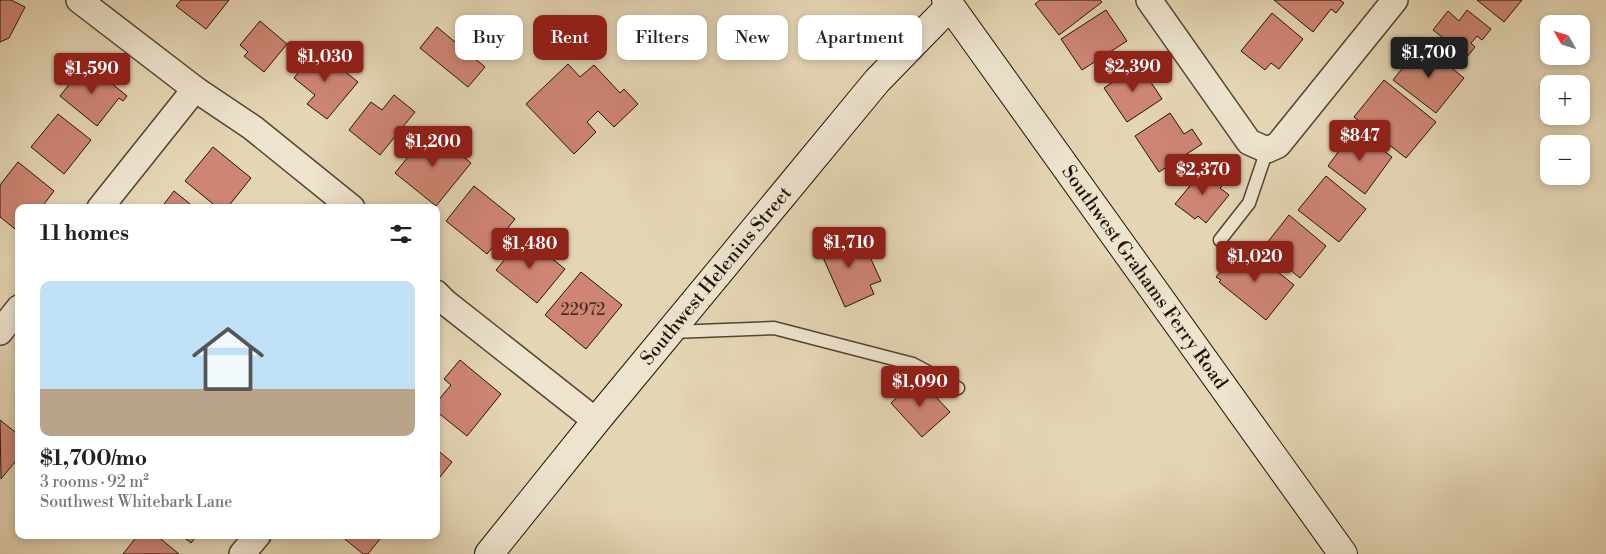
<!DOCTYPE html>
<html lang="en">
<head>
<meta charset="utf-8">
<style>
	:root { --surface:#fff; --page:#f2f2f2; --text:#222; --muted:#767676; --accent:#8f2418 }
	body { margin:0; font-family:"Libre Bodoni",serif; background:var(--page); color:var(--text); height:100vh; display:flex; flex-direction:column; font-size:19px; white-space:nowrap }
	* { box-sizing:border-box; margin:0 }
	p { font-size:16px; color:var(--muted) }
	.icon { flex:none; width:28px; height:28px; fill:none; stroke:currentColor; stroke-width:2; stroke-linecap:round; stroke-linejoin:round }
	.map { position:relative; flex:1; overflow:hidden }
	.side { position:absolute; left:15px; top:204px; width:425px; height:335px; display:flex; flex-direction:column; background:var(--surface); border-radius:10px; box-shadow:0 2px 8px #0003 }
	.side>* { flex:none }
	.banner { position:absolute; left:455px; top:15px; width:475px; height:45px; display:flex; gap:10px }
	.needle { width:32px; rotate:309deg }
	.tools { position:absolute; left:1540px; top:15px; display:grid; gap:10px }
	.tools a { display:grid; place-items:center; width:50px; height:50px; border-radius:10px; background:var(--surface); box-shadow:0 2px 8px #0003; font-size:25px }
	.price { position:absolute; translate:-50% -42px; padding:0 11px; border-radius:5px; background:var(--accent); color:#fff; font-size:16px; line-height:32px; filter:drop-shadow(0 1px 2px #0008) }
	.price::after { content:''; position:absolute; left:50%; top:30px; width:15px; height:11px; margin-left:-8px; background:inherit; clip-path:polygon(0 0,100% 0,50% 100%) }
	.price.selected { background:#222; color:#fff }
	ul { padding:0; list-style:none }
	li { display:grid; align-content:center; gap:10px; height:265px; padding:0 25px }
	li span { display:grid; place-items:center; height:155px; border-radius:10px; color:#555 }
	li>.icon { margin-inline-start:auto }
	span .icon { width:90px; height:90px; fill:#fffc; stroke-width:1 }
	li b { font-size:21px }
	h2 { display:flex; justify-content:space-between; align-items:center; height:60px; padding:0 25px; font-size:21px }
	.tag { padding:0 18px; border-radius:10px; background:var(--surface); box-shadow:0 2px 8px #0003; font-size:18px; line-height:45px }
	.tag.selected { background:var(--accent); color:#fff }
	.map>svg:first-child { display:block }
</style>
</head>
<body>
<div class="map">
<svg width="1606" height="554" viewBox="0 0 1606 554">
	<rect width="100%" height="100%" fill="#e4d5b4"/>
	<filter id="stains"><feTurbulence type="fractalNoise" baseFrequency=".004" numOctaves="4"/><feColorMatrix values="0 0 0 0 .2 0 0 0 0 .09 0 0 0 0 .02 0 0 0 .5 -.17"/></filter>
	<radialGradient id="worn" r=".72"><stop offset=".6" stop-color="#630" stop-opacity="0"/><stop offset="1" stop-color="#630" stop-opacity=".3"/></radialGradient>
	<g fill="#ce8574" stroke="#211306">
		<path d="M0,0H11L25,7L9,38L0,42Z"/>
		<path d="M181,0H229L206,29L176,6Z"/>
		<path d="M1040,0H1100L1102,2L1059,35L1035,4Z"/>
		<path d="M1274,0H1340L1344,3L1336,13L1331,9L1313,32Z"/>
		<path d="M1477,0H1522L1504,22Z"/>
		<path d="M1106,10L1127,41L1082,70L1061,39Z"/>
		<path d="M1467,10L1491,29L1482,40L1477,36L1471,43L1475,47L1467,57L1433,30L1448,11L1459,21Z"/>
		<path d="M1272,13L1303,39L1279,69L1271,63L1265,70L1241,51Z"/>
		<path d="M260,21L287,44L264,72L244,56L248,52L240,45Z"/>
		<path d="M437,27L485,67L468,87L420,48Z"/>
		<path d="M1422,44L1464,78L1436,113L1393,80Z"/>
		<path d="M317,49L358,82L327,119L307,104L315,95L294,78Z"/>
		<path d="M568,64L580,77L594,65L620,93L624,89L638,104L614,127L598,111L587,122L596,132L574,154L526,104Z"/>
		<path d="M1139,64L1162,99L1127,122L1104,88Z"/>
		<path d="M89,65L127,96L123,101L119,98L97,126L60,96L76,76L79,78Z"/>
		<path d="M1384,80L1436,122L1406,158L1354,117Z"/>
		<path d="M394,95L415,112L380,155L349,130L371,102L382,110Z"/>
		<path d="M1170,113L1184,134L1192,129L1202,144L1159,172L1135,136Z"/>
		<path d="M58,114L91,140L64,174L31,147Z"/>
		<path d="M1355,129L1392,157L1365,194L1328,166Z"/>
		<path d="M430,130L471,163L436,206L395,173Z"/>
		<path d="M213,147L251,178L227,208H218L185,181Z"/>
		<path d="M18,162L54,191L41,208H19V232L0,217V185Z"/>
		<path d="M1209,167L1221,177L1217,182L1222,186L1220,188L1229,195L1206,223L1198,216L1195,219L1175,204L1203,170L1205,171Z"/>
		<path d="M1326,176L1366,209L1339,242L1298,210Z"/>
		<path d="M474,186L515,219L487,254L446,221Z"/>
		<path d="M174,191L195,208H161Z"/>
		<path d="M1289,215L1326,246L1300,278L1263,248Z"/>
		<path d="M845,231L854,251L865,246L881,281L870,285L874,294L845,307L817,244Z"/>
		<path d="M524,236L565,269L537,303L496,270Z"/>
		<path d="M1247,247L1294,285L1266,320L1219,282L1221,280L1216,277L1227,263L1232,267Z"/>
		<path d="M581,272L622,305L586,349L545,315Z"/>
		<path d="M460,360L501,394L467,436L436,411V403L451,385L444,379Z"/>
		<path d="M918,378L950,412L922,437L891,403Z"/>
		<path d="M0,420L19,435V457L1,479Z"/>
		<path d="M436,449L452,462L436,482Z"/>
		<path d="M138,535H156L179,554H123Z"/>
		<path d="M181,535H197L191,543Z"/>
		<path d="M340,535H383L368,554H363Z"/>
	</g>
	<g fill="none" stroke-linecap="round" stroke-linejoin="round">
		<defs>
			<g id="lane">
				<path d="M1220,240L1249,203L1267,150"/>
				<path d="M672,332L774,328L913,364L958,388"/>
			</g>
			<g id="street">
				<path d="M79,0L195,89L253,128L352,208"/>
				<path d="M1149,0L1249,142L1267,150L1278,145L1395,0"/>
				<path d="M100,208L195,89"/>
				<path d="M436,293L445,302L596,421"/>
				<path d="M0,332L19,308"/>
				<path d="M242,554L258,535"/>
			</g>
			<g id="secondary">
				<path id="s1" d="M946,0L1343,554"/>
				<path id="s2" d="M489,554L596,421L877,81L950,6"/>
			</g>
		</defs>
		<use href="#lane" stroke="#524432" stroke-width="15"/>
		<use href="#street" stroke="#524432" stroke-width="28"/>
		<use href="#secondary" stroke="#211306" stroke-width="30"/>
		<use href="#lane" stroke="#ede4ce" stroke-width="12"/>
		<use href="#street" stroke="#ede4ce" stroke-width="25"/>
		<use href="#secondary" stroke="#ede4ce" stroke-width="28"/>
	</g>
	<g text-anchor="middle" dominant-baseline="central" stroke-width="4" stroke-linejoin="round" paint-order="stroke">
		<g font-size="16" fill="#4c3022">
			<text x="583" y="310">22972</text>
		</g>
		<g font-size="19" fill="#211306" stroke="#ede4ce">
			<text stroke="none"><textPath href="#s2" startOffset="359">Southwest Helenius Street</textPath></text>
			<text stroke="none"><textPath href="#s1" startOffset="341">Southwest Grahams Ferry Road</textPath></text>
		</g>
	</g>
	<rect width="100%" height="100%" filter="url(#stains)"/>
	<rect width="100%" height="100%" fill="url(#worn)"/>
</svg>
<div class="tools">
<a><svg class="needle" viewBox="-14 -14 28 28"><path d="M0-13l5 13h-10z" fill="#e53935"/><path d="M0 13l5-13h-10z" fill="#767676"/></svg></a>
<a>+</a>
<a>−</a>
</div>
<b class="price selected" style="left:1429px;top:79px">$1,700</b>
<b class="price" style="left:325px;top:83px">$1,030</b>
<b class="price" style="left:1133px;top:93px">$2,390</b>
<b class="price" style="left:92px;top:95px">$1,590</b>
<b class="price" style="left:1360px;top:162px">$847</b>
<b class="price" style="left:433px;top:168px">$1,200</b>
<b class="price" style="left:1203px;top:196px">$2,370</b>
<b class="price" style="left:849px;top:269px">$1,710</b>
<b class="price" style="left:530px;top:270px">$1,480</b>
<b class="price" style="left:1255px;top:283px">$1,020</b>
<b class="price" style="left:920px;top:408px">$1,090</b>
<div class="banner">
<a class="tag">Buy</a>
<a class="tag selected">Rent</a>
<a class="tag">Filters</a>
<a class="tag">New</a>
<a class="tag">Apartment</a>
</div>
<section class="side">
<h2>11 homes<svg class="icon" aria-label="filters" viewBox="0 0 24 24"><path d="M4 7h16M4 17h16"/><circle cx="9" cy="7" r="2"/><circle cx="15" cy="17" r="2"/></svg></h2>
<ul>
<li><span style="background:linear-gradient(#bfe0f5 70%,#b9a48a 0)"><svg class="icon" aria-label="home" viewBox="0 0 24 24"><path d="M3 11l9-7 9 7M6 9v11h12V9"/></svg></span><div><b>$1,700/mo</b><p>3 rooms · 92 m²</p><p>Southwest Whitebark Lane</p></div></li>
</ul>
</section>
</div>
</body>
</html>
